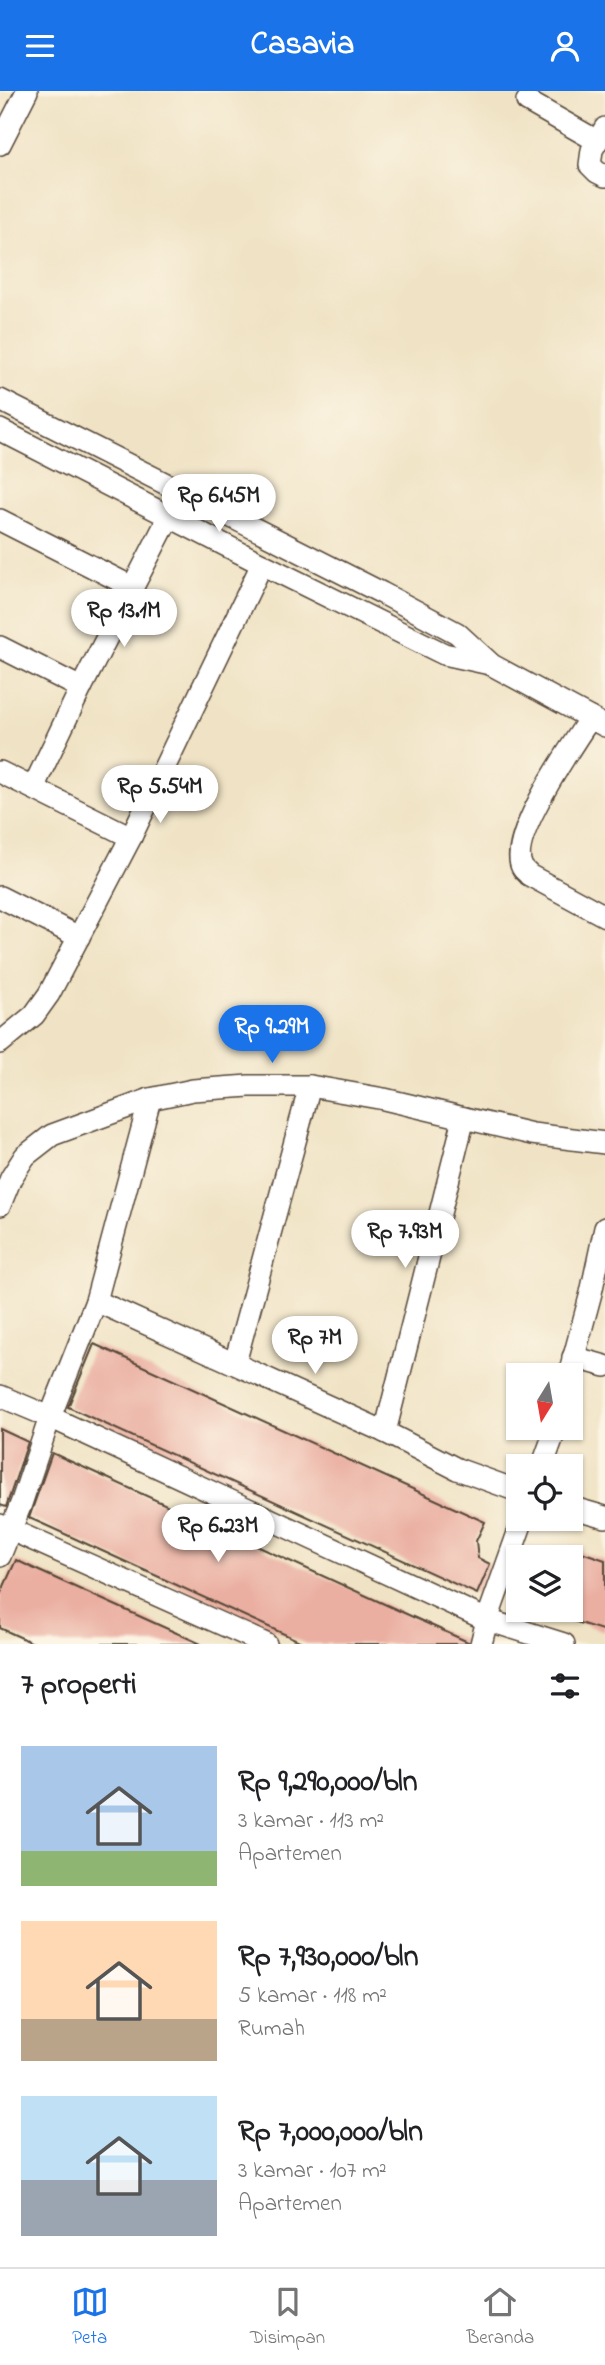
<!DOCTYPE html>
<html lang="id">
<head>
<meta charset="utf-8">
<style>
	:root { --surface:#fff; --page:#f2f2f2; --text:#202124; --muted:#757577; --line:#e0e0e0; --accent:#1a73e8 }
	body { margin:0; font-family:"Indie Flower",sans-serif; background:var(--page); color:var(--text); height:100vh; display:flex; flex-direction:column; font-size:26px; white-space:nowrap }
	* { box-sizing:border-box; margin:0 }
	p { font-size:23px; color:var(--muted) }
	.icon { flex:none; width:38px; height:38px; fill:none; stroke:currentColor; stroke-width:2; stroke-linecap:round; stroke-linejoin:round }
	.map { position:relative; height:1553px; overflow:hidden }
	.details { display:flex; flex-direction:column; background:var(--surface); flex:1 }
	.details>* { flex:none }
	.needle { width:46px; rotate:191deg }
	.fabs { position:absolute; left:506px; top:1272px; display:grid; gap:14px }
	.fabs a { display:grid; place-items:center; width:77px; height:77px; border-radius:0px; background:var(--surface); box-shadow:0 2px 5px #0004; font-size:35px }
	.price { position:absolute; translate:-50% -60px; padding:0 16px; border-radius:24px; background:#fff; color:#222; font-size:23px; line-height:46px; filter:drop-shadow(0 2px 4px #0008) }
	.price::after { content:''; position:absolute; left:50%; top:42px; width:21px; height:16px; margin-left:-10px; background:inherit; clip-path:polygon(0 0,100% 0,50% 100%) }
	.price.on { background:var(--accent); color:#fff }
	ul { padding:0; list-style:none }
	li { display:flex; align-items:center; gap:21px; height:175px; padding:0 21px }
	li span { display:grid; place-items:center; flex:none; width:196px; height:140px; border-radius:0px; color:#555 }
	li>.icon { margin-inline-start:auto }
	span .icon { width:84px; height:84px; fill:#fffc; stroke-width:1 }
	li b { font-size:30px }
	h2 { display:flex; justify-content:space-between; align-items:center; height:84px; padding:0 21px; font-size:30px }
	header { display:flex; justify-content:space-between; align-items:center; height:91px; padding:0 21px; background:var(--accent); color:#fff; font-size:32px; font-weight:800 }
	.tabs { display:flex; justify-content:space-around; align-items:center; height:98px; border-top:2px solid var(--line); background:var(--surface); font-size:19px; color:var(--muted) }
	.tabs a { display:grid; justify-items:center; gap:4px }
	.tabs .on { color:var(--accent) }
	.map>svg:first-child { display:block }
</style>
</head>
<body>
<header><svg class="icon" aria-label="menu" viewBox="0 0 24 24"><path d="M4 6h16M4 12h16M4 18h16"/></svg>Casavia<svg class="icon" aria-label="person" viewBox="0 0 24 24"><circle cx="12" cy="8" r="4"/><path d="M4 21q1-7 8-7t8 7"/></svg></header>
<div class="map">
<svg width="605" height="1553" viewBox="0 0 605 1553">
	<rect width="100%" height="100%" fill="#fcf5e5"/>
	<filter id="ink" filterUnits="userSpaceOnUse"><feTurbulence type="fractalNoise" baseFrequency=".0143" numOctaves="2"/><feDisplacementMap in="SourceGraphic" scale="14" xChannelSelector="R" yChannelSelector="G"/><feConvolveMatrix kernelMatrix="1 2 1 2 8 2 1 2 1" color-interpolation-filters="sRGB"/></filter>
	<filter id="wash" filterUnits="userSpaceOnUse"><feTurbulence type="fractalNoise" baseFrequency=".00686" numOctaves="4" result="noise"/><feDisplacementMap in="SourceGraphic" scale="28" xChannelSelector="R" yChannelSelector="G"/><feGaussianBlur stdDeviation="1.57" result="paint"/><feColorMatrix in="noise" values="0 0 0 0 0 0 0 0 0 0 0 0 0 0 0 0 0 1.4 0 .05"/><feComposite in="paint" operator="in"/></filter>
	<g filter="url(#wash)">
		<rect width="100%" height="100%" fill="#f0e3c5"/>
		<g id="blocks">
			<g fill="#eaafa1">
				<path d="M94,1253L485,1431L476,1450L478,1467L490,1473L477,1503L68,1316Z"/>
				<path d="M0,1338L28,1351L6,1416L0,1414Z"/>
				<path d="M52,1362L468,1551V1553H306L43,1433L29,1427Z"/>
				<path d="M570,1457L605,1469V1540L570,1529Z"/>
				<path d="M16,1469L37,1479L201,1553H35L0,1537V1504Z"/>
			</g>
		</g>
	</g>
	<g filter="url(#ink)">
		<use href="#blocks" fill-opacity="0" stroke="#564637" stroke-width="2"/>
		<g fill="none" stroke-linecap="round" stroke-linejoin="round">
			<defs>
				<g id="street">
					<path d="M527,10L597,50"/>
					<path d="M605,37L592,59L590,74L597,81L605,85"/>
					<path d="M0,53L27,0"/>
					<path d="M0,309L382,502L457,542L492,574L605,635"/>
					<path d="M0,339L262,473L444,563L490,573"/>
					<path d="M0,429L132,496"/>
					<path d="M0,556L81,597"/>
					<path d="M590,627C573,653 507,748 522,776C523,779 527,781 529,784L605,825"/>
					<path d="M0,681L131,746"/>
					<path d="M33,697L81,597L175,414"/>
					<path d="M0,806L79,846"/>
					<path d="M0,952L34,924L49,903L131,746L262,473"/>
					<path d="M0,1114L11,1087L25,1065L52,1044L150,1008L193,999L249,995H310L384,1008L532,1043L605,1052"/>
					<path d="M96,1210L385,1341L457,1378L518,1400"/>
					<path d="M573,1266L605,1275"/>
					<path d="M235,1272L310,995"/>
					<path d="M569,1284L591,1202L605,1137"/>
					<path d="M0,1305L50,1326L487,1529L564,1553"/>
					<path d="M385,1341L464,1027"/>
					<path d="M542,1376L556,1337"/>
					<path d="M570,1416L605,1426"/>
					<path d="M0,1434L266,1553"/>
					<path d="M0,1465L21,1413L50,1326L96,1210L150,1008"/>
					<path d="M481,1553L487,1529L523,1428"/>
				</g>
			</defs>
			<use href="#street" stroke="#564637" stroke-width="24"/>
			<use href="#street" stroke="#fff" stroke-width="21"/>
		</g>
	</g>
</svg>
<div class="fabs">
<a><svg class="needle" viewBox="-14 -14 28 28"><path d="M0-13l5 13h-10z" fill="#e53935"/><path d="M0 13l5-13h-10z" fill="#757577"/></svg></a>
<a><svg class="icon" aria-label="locate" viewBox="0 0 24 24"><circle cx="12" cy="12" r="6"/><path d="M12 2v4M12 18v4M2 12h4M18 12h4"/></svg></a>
<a><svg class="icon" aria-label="layers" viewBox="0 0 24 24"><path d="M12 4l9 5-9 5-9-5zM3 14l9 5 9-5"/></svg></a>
</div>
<b class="price" style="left:219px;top:443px">Rp 6.45M</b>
<b class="price" style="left:124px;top:558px">Rp 13.1M</b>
<b class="price" style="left:160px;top:734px">Rp 5.54M</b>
<b class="price on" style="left:272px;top:974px">Rp 9.29M</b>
<b class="price" style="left:405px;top:1179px">Rp 7.93M</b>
<b class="price" style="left:315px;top:1285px">Rp 7M</b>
<b class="price" style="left:218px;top:1473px">Rp 6.23M</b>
</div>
<section class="details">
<h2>7 properti<svg class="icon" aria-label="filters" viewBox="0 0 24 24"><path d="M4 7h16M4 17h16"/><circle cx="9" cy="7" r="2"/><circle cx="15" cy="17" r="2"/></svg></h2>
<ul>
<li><span style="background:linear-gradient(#a9c7e8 75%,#8fb573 0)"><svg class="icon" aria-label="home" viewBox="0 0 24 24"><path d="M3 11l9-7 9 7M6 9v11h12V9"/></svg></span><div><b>Rp 9,290,000/bln</b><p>3 kamar · 113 m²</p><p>Apartemen</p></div></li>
<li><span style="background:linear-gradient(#ffd9b3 70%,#b9a48a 0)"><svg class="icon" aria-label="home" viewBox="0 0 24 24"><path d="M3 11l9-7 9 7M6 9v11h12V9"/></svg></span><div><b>Rp 7,930,000/bln</b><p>5 kamar · 118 m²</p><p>Rumah</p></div></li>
<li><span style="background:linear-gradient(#bfe0f5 60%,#9aa5b1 0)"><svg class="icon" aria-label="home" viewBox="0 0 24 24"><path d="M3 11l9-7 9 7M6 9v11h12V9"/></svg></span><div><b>Rp 7,000,000/bln</b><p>3 kamar · 107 m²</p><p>Apartemen</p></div></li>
</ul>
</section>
<nav class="tabs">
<a class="on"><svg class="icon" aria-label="map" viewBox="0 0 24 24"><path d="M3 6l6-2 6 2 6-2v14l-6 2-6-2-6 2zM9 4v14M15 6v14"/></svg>Peta</a>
<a><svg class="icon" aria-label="saved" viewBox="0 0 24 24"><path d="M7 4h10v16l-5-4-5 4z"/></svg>Disimpan</a>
<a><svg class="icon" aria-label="home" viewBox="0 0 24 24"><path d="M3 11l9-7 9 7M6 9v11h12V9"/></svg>Beranda</a>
</nav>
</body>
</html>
